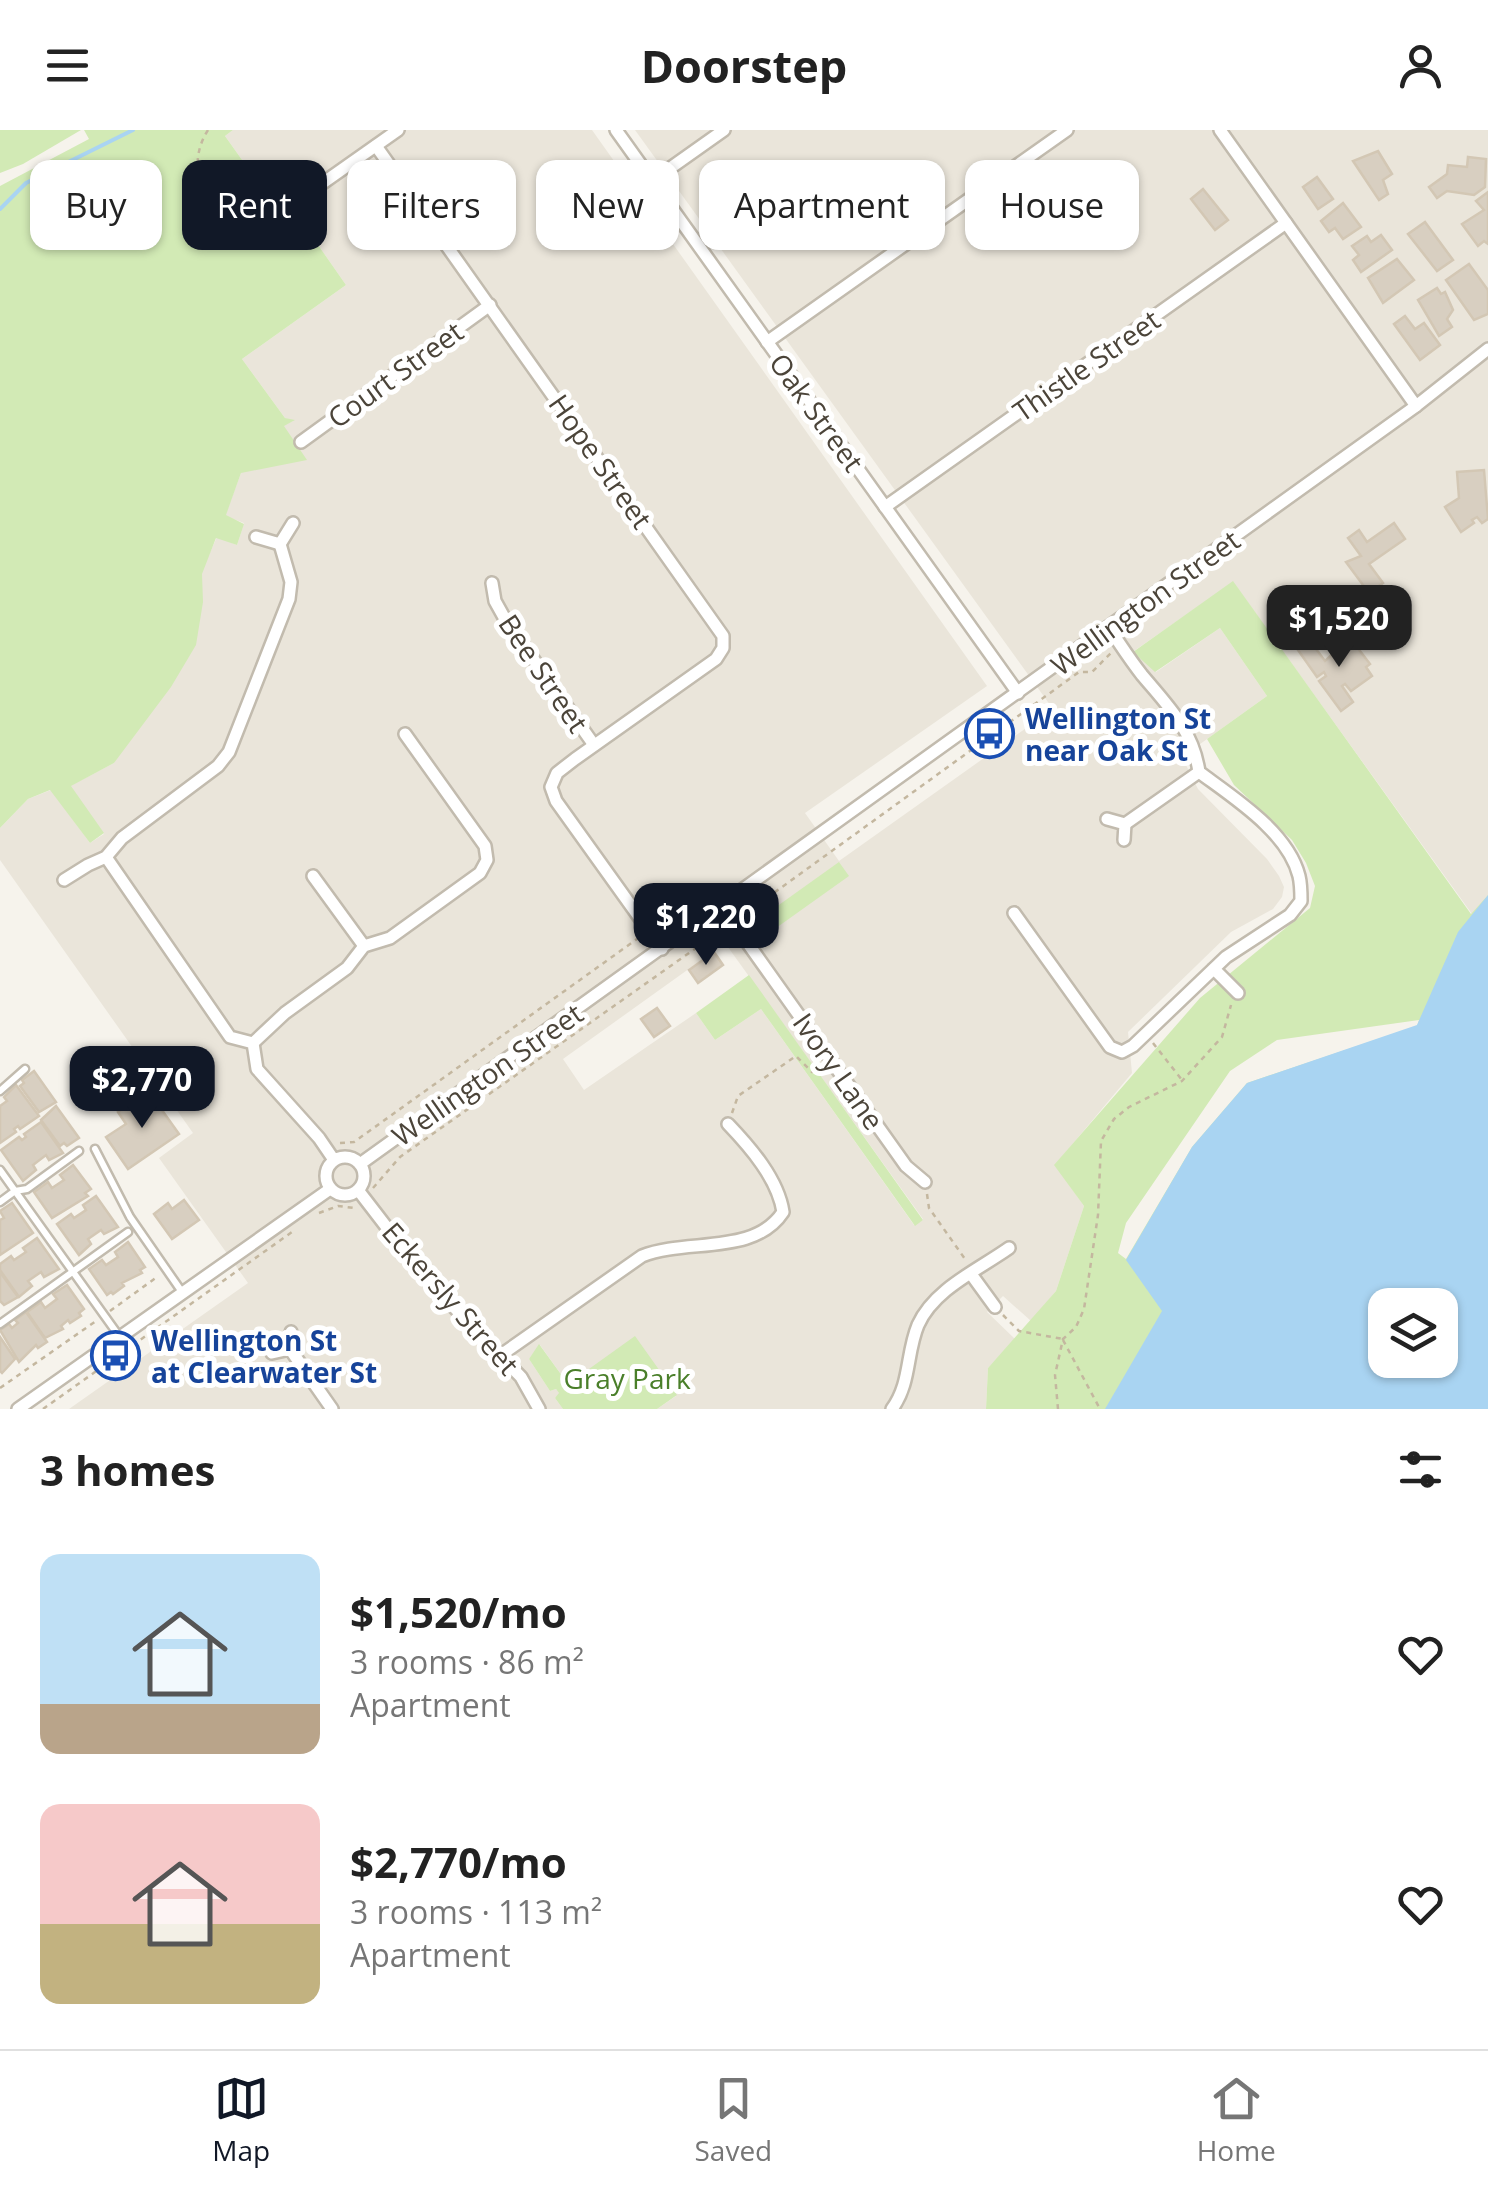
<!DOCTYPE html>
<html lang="en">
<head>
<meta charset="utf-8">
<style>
	:root { --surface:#fff; --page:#f2f2f2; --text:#222; --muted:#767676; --line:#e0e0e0; --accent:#111827 }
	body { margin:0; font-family:"Open Sans",sans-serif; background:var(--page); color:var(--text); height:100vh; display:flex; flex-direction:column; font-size:38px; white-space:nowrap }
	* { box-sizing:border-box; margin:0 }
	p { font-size:32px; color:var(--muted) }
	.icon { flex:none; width:55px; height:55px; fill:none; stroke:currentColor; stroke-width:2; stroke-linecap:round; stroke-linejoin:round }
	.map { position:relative; height:1279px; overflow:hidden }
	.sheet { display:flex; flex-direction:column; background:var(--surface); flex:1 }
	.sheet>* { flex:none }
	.top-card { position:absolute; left:30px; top:30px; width:1430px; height:90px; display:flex; gap:20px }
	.fabs { position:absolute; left:1368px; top:1158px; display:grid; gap:20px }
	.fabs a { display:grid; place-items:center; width:90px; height:90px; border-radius:20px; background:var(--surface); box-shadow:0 2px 8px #0004; font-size:50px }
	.price { position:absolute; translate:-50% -85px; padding:0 22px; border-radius:20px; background:var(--accent); color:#fff; font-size:32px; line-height:65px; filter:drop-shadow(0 2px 5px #0008) }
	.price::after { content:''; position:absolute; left:50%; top:60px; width:30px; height:22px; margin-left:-15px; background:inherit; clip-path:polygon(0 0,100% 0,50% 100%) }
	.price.current { background:#222; color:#fff }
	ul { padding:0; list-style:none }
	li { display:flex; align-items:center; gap:30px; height:250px; padding:0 40px }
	li span { display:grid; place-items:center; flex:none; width:280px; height:200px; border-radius:20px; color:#555 }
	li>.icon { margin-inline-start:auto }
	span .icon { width:120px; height:120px; fill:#fffc; stroke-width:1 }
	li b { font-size:42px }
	h2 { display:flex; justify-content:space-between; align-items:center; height:120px; padding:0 40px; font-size:42px }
	.tag { padding:0 35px; border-radius:20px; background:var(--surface); box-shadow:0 2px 8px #0004; font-size:35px; line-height:90px }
	.tag.current { background:var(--accent); color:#fff }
	header { display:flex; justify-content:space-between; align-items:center; height:130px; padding:0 40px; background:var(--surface); font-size:45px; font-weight:700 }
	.dock { display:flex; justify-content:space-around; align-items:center; height:140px; border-top:2px solid var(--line); background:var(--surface); font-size:28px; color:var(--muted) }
	.dock a { display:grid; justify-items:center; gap:5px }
	.dock .current { color:var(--accent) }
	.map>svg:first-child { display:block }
</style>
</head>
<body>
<header><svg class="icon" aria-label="menu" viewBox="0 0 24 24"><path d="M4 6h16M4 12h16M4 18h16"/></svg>Doorstep<svg class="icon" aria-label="person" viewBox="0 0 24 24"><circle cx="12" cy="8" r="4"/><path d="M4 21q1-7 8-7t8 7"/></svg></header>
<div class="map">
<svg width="1488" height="1279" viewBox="0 0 1488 1279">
	<rect width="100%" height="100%" fill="#f6f3ec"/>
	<path fill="#eae5da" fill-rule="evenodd" d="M233,0H592L987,556L805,683L839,731L1053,579L635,0H1488V765L1472,784L1233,452L1134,521L1156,542L1220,498L1267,566L1182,627L1198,659L1267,729L1279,746L1284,757L1282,767L1273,779L1231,802L1128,902L1132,943L1055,1035L1084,1076L1056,1161L1031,1191L1003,1166L987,1182L1015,1209L988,1238L986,1279H657L676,1266L568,1254L540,1215L529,1229L550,1261L556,1259L560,1264L555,1268L563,1279H69L248,1153L159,1028L193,1003L0,730V698L28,669L51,660L90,713L104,704L70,656L114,633L217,407L237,415L244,393L225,386L241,343L284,295L293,291L285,288L242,229L346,155L300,89L272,72L225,6ZM725,813L923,1089V1090L914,1095L761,879L715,910L696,883L584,960L563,929Z"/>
	<g fill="#d2eab5" fill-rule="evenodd">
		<path d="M0,0H81L23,34L0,43Z"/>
		<path d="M84,0H233L225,6L272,72L300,89L346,155L242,229L285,288L295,290L284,296L307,330L241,343L226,385L244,394L237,415L216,408L202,444L203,472L196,515L171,557L114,633L71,656L104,703L90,713L50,660L28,669L0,698V56L89,9Z"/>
		<path d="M1233,451L1471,784L1488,765V1279H986L988,1238L1056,1161L1084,1076L1054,1035L1200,868L1310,778L1315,756L1306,733L1292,710L1234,655L1207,609L1267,566L1220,498L1155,542L1133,522ZM1419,890L1417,896L1247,953L1192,1017L1126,1129L1118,1123L1126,1093L1230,941L1277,910ZM1385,1175H1440V1230H1385Z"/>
		<path d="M839,732L849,746L762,808L757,798L762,787Z"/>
		<path d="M749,845L923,1090L915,1096L761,879L715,910L696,883Z"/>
		<path d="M635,1206L677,1265L657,1279H563L555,1268L559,1263L556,1259L550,1261L529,1229L539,1214L568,1254Z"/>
	</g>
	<path fill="#a9d4f2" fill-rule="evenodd" d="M1488,765V1279H1105L1162,1181L1126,1130L1192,1017L1247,953L1417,895L1458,802ZM1385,1175H1440V1230H1385Z"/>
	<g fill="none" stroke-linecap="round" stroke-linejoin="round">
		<path stroke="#a9d4f2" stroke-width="4" d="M0,79L26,53L133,0"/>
	</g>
	<g fill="#d8cfc1" stroke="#d3c7b4" stroke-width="2.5">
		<path d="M1378,21L1392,44L1383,50L1388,64L1379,70L1353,31Z"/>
		<path d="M1468,27L1486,29L1485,57L1474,65L1447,61L1437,68L1429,57L1447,44L1448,35L1467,37Z"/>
		<path d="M1317,47L1333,69L1318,79L1303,57Z"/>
		<path d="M1203,59L1228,90L1215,100L1191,69Z"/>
		<path d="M1488,62V114L1484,111L1478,116L1462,94L1484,80L1476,71Z"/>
		<path d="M1343,73L1361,97L1343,109L1335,98L1329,102L1321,91Z"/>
		<path d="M1425,92L1453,130L1437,141L1408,104Z"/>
		<path d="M1381,105L1392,120L1361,142L1353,130L1359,125L1352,116L1367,106L1371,112Z"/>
		<path d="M1397,129L1414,150L1383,173L1368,148Z"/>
		<path d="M1469,134L1488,160V184L1474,190L1446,150Z"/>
		<path d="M1437,158L1441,164L1445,162L1453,180L1447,189L1452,197L1439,206L1418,170Z"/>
		<path d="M1405,186L1415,199L1424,193L1440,215L1420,230L1394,194Z"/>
		<path d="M1484,340L1488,389L1482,393L1477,387L1472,390L1474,393L1461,402L1445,377L1459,368L1457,342Z"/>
		<path d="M1394,393L1405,409L1369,434L1383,453L1369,463L1346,432L1361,426L1348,408L1359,400L1367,412Z"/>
		<path d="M1350,508L1370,534L1366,537L1372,546L1351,561L1345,554L1342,556L1353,572L1341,581L1319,551L1326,546L1324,542L1317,547L1298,520L1310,511L1325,531Z"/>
		<path d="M714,822L723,835L698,853L689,840Z"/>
		<path d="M657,878L670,896L654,907L641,889Z"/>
		<path d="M34,941L56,972L39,982L20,956L24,953L22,950Z"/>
		<path d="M16,955L39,986L20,999L18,996L14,999L16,1002L0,1013V976L7,971L4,967Z"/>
		<path d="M149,962L179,1004L128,1039L106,1007L126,994L118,982Z"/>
		<path d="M56,976L79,1008L67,1016L64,1013L60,1016L41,990Z"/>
		<path d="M41,992L63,1023L49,1030L46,1025L33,1035L36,1040L23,1051L1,1020L19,1007L22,1010L26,1007L24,1004Z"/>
		<path d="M73,1035L91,1059L85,1063L88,1066L52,1088L34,1062L48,1052L52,1058L64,1050L60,1045Z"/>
		<path d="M96,1066L118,1097L104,1104L101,1100L88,1109L91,1114L79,1125L57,1094L71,1084L74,1088L86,1080L83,1075Z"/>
		<path d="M184,1070L199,1090L172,1109L154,1084L168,1073L172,1079Z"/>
		<path d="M12,1073L33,1103L0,1125V1090L4,1088L0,1081Z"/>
		<path d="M37,1108L59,1139L44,1147L41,1142L28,1151L32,1156L19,1167L0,1140V1134L11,1126L14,1130L26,1122L23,1118Z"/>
		<path d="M128,1112L145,1137L140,1140L142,1143L122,1153L124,1156L113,1164L111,1162L107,1165L89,1139L102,1130L106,1135L118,1127L115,1122Z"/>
		<path d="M0,1142L18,1167L4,1175L0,1171Z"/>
		<path d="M67,1155L84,1179L79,1183L81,1186L70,1193L68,1190L61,1196L63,1199L45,1208L27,1182L41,1172L45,1178L57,1169L53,1164Z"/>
		<path d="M26,1182L47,1212L38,1218L36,1215L19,1232L0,1200L9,1194L12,1198L18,1193L15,1190Z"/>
		<path d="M0,1207L15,1229L2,1243L0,1241Z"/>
	</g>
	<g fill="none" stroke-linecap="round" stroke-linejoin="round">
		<defs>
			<g id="lane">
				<path d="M0,961L25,939"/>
				<path d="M95,1019L130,1087L182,1162"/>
				<path d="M0,1040L119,1206"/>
				<path d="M0,1072L15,1061L27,1059L79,1021"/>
				<path d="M0,1194L128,1102"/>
			</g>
			<g id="street">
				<path d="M616,0L1018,563"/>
				<path d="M1220,0L1416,276"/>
				<path d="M376,16L723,506V518L716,529L575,629L557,643L551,657L556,671L662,819"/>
				<path d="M652,51L724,0"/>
				<path d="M293,74L398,0"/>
				<path d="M767,212L1067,0"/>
				<path d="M301,312L490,175"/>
				<path d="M885,377L1286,93"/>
				<path d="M256,407L280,414L293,393"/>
				<path d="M492,453L495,471L505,489L594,615"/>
				<path d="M1107,689L1125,694L1124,710"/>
				<path d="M1125,694L1199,642"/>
				<path d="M106,727L230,907L253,913L257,939L319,1008L334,1030"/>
				<path d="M313,746L364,816"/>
				<path d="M64,750L88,735L106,727L122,708L218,636L229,622L289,469L291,452L280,414"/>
				<path d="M722,777L906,1036L925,1052"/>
				<path d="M1014,783L1110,917L1122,922L1133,916L1226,827L1290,785L1301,771C1301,763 1301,754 1299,746C1288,702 1234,668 1199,642C1193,600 1168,576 1142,545C1130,530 1120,514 1109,498"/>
				<path d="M1214,839L1238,863"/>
				<path d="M253,913L285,883L347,838L364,816L390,808L480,743L487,730L485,716L405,604"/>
				<circle cx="345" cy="1046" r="19"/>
				<path d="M360,1034L1416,276L1488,219"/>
				<path d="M358,1060L425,1147L521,1247L539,1279"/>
				<path d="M971,1144L995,1177"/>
				<path d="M290,1219L332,1279"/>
				<path d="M272,1223L290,1219L291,1202"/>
				<path d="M501,1225L642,1126C687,1108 754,1126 783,1082C778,1049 750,1017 728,994"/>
				<path d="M18,1279L330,1059"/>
				<path d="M892,1279C911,1253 906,1224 918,1195C934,1159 978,1140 1009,1118"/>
			</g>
		</defs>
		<use href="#lane" stroke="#c2bbae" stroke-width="11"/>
		<use href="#street" stroke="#c2bbae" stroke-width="16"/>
		<g stroke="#c4b79f" stroke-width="2.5" stroke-dasharray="5 5" stroke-linecap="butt">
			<path d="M208,0C174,53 230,116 284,80"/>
			<path d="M742,786L1079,542H1092L1112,522"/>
			<path d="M1153,913L1182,950"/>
			<path d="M732,983L738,966L796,926L812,942L821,937"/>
			<path d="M340,1013L354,1012L637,809"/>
			<path d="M373,1058L400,1027L723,799"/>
			<path d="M927,1064L929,1078L965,1129"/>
			<path d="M319,1083L338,1076L354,1078"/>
			<path d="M110,1181L157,1147"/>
			<path d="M1003,1185L1019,1201L1063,1209"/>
			<path d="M1063,1210L1100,1279"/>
			<path d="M0,1258L96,1191"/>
			<path d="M43,1279L292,1102"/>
			<path d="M1058,1279L1055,1245L1063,1209L1076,1197L1084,1179L1098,1085L1101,1011L1114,989L1129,977L1182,951L1222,907L1231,875"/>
		</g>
		<use href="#lane" stroke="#fff" stroke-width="6"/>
		<use href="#street" stroke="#fff" stroke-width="11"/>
	</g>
	<defs>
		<symbol id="bus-ring" viewBox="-11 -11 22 22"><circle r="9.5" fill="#fff" stroke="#1a4fb4" stroke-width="1.5"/><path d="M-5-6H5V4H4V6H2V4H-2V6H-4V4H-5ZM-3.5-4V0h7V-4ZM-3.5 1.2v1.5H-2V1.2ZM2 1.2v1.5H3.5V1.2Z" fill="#1a4fb4"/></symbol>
	</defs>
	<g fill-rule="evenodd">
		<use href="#bus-ring" x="962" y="576" width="55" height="55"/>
		<use href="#bus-ring" x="88" y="1198" width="55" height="55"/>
	</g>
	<g text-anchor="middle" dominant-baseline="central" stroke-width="10" stroke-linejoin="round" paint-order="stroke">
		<g font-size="28" fill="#4b4439" stroke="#fff">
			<text transform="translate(1086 235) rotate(-35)">Thistle Street</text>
			<text transform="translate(395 244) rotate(-36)">Court Street</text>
			<text transform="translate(817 282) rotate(54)">Oak Street</text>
			<text transform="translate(601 331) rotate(55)">Hope Street</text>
			<text transform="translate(1145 472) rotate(-36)">Wellington Street</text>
			<text transform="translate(544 543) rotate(56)">Bee Street</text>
			<text transform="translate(839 941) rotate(55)">Ivory Lane</text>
			<text transform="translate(487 944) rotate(-35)">Wellington Street</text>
			<text transform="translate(451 1168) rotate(49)">Eckersly Street</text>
		</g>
		<g font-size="28" font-weight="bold" fill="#164399" stroke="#fff" text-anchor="start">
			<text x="1025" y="588">Wellington St<tspan x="1025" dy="32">near Oak St</tspan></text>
			<text x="151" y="1210">Wellington St<tspan x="151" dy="32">at Clearwater St</tspan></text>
		</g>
		<g font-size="28" fill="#4a7f2a" stroke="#fff">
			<text x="627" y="1248">Gray Park</text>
		</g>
	</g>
</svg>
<div class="fabs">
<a><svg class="icon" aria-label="layers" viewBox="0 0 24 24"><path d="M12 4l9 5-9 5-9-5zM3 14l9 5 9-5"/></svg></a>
</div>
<b class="price current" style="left:1339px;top:540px">$1,520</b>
<b class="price" style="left:706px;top:838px">$1,220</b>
<b class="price" style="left:142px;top:1001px">$2,770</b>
<div class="top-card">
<a class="tag">Buy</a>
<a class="tag current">Rent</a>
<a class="tag">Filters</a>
<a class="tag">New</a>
<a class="tag">Apartment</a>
<a class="tag">House</a>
</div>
</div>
<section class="sheet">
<h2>3 homes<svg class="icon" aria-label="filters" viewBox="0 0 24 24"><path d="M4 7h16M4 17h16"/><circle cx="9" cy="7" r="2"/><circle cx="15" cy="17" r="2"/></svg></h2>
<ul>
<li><span style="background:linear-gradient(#bfe0f5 75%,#b9a48a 0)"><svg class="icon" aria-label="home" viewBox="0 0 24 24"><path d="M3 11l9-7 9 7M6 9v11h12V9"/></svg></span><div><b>$1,520/mo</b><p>3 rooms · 86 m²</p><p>Apartment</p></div><svg class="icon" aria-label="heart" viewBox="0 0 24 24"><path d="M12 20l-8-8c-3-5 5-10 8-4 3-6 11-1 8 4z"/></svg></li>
<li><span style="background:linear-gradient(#f6c9c9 60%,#c2b280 0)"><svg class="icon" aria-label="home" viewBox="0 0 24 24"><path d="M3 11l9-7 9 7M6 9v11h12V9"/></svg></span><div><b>$2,770/mo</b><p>3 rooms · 113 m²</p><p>Apartment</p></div><svg class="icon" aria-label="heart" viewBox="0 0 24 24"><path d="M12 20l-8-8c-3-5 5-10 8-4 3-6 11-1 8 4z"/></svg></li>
</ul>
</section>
<nav class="dock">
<a class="current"><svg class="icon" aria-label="map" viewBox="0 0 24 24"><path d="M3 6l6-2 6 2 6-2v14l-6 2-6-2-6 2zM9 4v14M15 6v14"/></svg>Map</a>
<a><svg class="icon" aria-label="saved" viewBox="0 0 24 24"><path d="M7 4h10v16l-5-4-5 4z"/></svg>Saved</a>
<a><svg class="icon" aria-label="home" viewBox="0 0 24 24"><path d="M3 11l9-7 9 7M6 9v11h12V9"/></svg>Home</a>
</nav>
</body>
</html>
